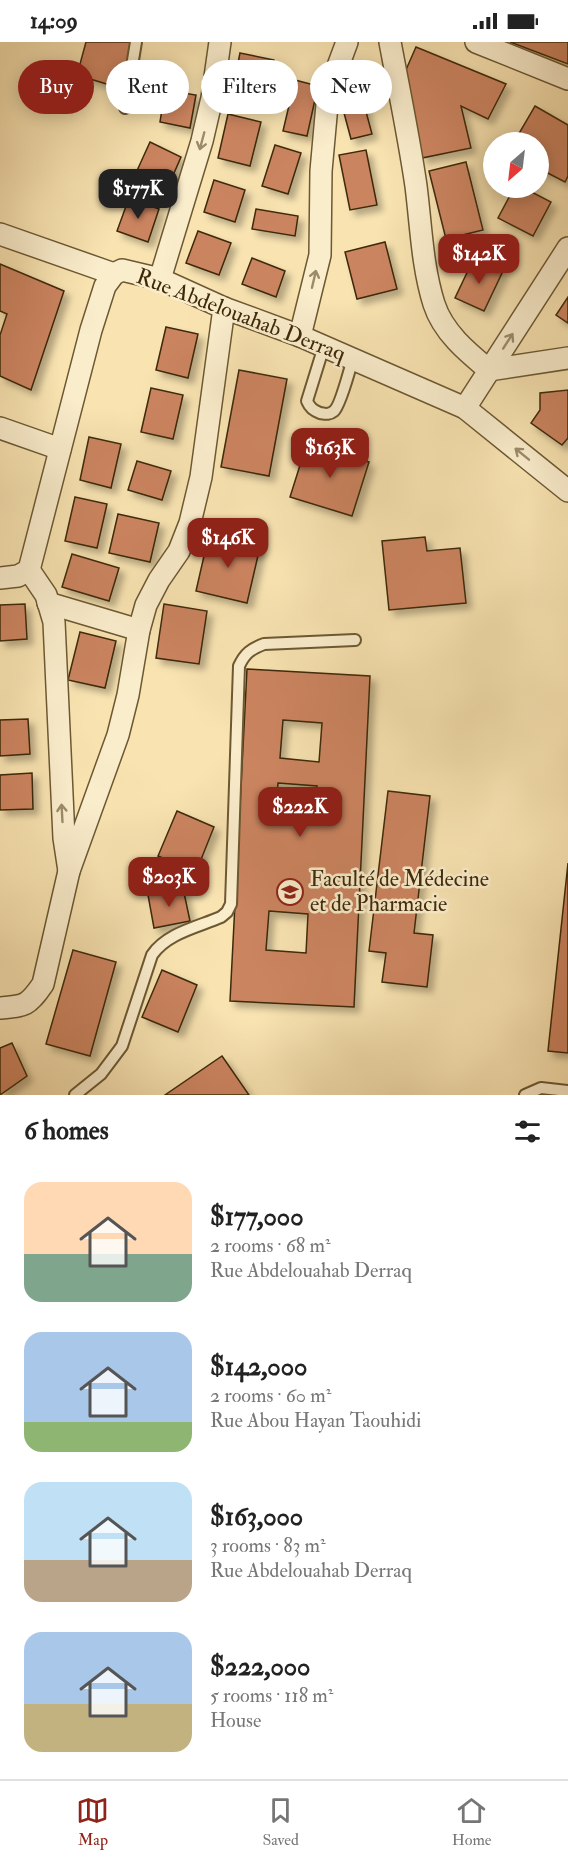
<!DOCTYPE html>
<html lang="en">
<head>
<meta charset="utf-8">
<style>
	:root { --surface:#fff; --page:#f6f6f6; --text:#222; --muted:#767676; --line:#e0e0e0; --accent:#8f2418 }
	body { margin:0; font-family:"IM FELL Double Pica",serif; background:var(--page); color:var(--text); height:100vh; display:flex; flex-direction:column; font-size:22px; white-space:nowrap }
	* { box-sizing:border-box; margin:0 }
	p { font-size:20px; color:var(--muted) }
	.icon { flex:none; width:33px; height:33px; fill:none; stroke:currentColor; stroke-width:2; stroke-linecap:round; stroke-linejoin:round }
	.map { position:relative; height:1053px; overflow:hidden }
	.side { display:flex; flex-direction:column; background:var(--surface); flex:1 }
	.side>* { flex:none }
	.guide { position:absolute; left:18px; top:18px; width:532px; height:54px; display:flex; gap:12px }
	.needle { width:39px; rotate:208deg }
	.fabs { position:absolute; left:483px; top:90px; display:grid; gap:12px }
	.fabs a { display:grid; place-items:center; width:66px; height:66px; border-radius:50%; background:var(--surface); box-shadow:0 3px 15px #0003; font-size:30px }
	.price { position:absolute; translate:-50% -51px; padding:0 14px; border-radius:12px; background:var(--accent); color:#fff; font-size:20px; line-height:39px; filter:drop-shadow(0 2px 3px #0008) }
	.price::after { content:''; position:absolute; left:50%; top:36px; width:18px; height:14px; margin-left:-9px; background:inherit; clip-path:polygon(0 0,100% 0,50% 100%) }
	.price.active { background:#222; color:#fff }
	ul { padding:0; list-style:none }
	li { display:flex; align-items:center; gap:18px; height:150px; padding:0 24px }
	li span { display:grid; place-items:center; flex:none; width:168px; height:120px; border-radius:18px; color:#555 }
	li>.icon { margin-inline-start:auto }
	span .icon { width:72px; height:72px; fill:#fffc; stroke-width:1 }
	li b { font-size:26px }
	h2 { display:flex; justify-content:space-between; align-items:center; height:72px; padding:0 24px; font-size:26px }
	.pill { padding:0 21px; border-radius:27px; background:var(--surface); box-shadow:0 3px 15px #0003; font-size:21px; line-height:54px }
	.pill.active { background:var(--accent); color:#fff }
	.status { display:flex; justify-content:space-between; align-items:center; height:42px; padding:0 30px; background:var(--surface); direction:ltr }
	.status svg { height:16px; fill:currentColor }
	.tabs { display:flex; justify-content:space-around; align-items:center; height:84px; border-top:2px solid var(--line); background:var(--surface); font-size:16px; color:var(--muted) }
	.tabs a { display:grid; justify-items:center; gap:3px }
	.tabs .active { color:var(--accent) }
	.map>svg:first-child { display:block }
</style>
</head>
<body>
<div class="status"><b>14:09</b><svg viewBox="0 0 49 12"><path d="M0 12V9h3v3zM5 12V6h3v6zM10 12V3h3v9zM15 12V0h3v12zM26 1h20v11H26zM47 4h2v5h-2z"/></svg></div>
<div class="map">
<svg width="568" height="1053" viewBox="0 0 568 1053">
	<defs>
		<filter id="shadow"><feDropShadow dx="5.5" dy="5.5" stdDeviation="3" flood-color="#0004"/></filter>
	</defs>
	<rect width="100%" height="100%" fill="#f8e3b1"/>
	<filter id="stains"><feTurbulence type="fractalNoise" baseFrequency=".00333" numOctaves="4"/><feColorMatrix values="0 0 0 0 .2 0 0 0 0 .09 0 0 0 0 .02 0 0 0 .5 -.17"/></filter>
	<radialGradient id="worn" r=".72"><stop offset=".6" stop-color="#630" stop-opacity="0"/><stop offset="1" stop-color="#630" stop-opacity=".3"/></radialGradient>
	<g fill="#cb8461" stroke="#3d2909" stroke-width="1.5" fill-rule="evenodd" filter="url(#shadow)">
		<path d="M86,0H132L123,47L77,33Z"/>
		<path d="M510,0H568V22Z"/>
		<path d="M416,5L506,42L488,77L461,64L471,106L422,116L405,30Z"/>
		<path d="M240,11L274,18L265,58L232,51Z"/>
		<path d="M295,38L318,44L307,94L283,89Z"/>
		<path d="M165,48L196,53L190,86L160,80Z"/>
		<path d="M361,51L372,92L351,97L340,56Z"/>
		<path d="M535,64L568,83V134L565,140L538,126V100H514Z"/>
		<path d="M228,72L261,80L250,124L218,116Z"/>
		<path d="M150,100L181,115L167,147L135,133Z"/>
		<path d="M275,103L301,111L288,152L262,144Z"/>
		<path d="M366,108L377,163L350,168L339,113Z"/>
		<path d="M466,120L483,188L446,197L429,129Z"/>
		<path d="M214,138L245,148L235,180L204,170Z"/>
		<path d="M514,146H524L551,160L533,194L498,176Z"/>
		<path d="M129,156L159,167L148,200L117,189Z"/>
		<path d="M256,167L298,174L295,194L252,187Z"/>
		<path d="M198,189L231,201L219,233L186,221Z"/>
		<path d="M385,200L397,247L357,257L345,210Z"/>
		<path d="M252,216L285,229L276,255L242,242Z"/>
		<path d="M474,216L503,229L484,269L455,256Z"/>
		<path d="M0,222L64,249L31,348L0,334V293L7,272L0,269Z"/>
		<path d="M568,255V281L556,273Z"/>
		<path d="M166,285L198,292L188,336L156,328Z"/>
		<path d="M239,328L287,337L269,434L221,425Z"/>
		<path d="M151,346L183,353L173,397L141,390Z"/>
		<path d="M568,348V396L562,403L531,381L540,368V351Z"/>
		<path d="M89,395L121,402L111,446L80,438Z"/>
		<path d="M307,401L369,420L352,474L290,455Z"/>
		<path d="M137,419L171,429L162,458L128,448Z"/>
		<path d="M75,455L107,462L97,506L65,499Z"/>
		<path d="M118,472L159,481L150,520L109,511Z"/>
		<path d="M209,492L260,505L247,561L196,549Z"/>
		<path d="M425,495L427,509L460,506L466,561L389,568L382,499Z"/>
		<path d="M72,512L119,526L109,559L62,545Z"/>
		<path d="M25,562L27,597L0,599V563Z"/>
		<path d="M164,562L207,569L199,622L156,616Z"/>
		<path d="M80,590L116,599L105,646L68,638Z"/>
		<path d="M247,627L370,634L354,965L230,959ZM283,678L322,681L319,720L280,716ZM278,741L317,744L314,783L275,780ZM269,869L308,872L306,911L266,908Z"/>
		<path d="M28,677L30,712L0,714V678Z"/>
		<path d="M32,731L33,767L0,768V733Z"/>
		<path d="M388,749L430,754L414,891L433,893L427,945L382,940L386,911L369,909Z"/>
		<path d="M177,769L214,785L196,830L158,814Z"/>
		<path d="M568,821V1011L548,1009Z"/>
		<path d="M183,846L190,879L154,886L148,853Z"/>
		<path d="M73,908L116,920L90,1014L46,1002Z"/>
		<path d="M162,928L197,943L178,990L142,975Z"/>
		<path d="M12,1001L27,1034L0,1053V1006Z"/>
		<path d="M222,1014L249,1053H165Z"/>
	</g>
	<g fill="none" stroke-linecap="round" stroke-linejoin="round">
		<defs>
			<g id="lane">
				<path d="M125,66L136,0"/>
				<path d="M324,304L307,359C310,366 313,368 320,371C326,372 329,373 334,369C340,364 350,327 353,316"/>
				<path d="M75,1053L101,1032L122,1004L152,913C167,891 198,885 221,875L227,870L231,862L239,624C245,611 251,607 264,602L355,598"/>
				<path d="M525,1053L541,1046L568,1049"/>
			</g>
			<g id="street">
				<path d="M390,0C399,48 409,96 416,144C421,183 422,224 434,262C443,290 467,310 489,328L568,316"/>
				<path d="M476,0L568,37"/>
				<path d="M0,192L114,232"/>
				<path d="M160,237L202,99L212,56L220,0"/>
				<path d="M300,294L320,213L321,129L327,63L334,35L347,0"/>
				<path d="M465,366L568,206"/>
				<path d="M0,386L60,407"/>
				<path d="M29,528L46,553L54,580L64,796L69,829"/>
				<path d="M0,536L18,534L29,528L91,288L105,244L114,232L122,228L160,237L224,266L300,294L465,366L568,449"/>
				<path d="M48,561L139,588"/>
				<path d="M0,966C25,964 28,964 43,942L69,829L118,693L128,653L139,588L146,563L159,538L179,509L190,481L201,435L224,266"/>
			</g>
		</defs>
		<use href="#lane" stroke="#6c5833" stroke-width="14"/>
		<use href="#street" stroke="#6c5833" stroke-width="24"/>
		<use href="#lane" stroke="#faedcc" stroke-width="10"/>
		<use href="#street" stroke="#faedcc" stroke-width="21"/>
	</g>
	<defs><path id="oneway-shaft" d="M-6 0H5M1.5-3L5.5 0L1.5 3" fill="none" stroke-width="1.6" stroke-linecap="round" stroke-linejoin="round" transform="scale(1.5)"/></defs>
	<g stroke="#9c8b6a">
		<use href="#oneway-shaft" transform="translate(202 99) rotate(105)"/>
		<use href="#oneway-shaft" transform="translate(314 237) rotate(-77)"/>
		<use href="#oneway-shaft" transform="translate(508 299) rotate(-57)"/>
		<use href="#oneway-shaft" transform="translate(522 412) rotate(-141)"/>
		<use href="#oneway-shaft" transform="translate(62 771) rotate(-93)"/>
	</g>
	<defs>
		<symbol id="university-ring" viewBox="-11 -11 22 22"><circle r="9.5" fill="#faedcc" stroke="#8f2418" stroke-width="1.5"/><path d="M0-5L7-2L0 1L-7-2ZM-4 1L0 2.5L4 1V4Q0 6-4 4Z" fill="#8f2418"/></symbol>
	</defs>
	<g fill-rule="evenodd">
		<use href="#university-ring" x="275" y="835" width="30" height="30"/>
	</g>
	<g text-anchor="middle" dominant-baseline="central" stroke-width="5" stroke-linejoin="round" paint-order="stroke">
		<g font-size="22" fill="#3d2909" stroke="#faedcc">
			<text transform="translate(241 273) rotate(21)">Rue Abdelouahab Derraq</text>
		</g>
		<g font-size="22" fill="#3d2909" stroke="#faedcc" text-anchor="start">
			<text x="310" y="837">Faculté de Médecine<tspan x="310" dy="25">et de Pharmacie</tspan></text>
		</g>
	</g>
	<rect width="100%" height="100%" filter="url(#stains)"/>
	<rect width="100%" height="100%" fill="url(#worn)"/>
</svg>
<div class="fabs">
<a><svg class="needle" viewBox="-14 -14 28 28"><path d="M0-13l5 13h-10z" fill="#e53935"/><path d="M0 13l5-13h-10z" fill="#767676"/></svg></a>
</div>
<b class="price active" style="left:138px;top:178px">$177K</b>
<b class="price" style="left:479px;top:243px">$142K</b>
<b class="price" style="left:330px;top:437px">$163K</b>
<b class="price" style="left:228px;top:527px">$146K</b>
<b class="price" style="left:300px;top:796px">$222K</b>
<b class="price" style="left:169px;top:866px">$203K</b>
<div class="guide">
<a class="pill active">Buy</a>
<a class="pill">Rent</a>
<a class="pill">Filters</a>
<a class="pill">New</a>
</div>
</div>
<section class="side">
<h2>6 homes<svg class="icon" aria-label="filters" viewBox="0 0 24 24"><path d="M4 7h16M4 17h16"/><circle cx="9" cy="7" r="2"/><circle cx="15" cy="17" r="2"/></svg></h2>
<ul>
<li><span style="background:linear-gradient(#ffd9b3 60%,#7fa58c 0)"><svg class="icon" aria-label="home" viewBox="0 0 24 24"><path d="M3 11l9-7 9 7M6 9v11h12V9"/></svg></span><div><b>$177,000</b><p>2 rooms · 68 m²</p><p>Rue Abdelouahab Derraq</p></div></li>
<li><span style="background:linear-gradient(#a9c7e8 75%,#8fb573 0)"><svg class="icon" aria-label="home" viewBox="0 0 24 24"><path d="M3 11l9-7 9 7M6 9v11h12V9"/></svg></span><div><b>$142,000</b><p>2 rooms · 60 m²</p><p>Rue Abou Hayan Taouhidi</p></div></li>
<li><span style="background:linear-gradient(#bfe0f5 65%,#b9a48a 0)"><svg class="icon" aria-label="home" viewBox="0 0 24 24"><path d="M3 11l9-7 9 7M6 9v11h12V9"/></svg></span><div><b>$163,000</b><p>3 rooms · 83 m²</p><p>Rue Abdelouahab Derraq</p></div></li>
<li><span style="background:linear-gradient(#a9c7e8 60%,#c2b280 0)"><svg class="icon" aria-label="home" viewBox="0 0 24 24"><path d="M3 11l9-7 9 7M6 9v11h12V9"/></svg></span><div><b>$222,000</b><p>5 rooms · 118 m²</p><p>House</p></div></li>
</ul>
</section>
<nav class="tabs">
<a class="active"><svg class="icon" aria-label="map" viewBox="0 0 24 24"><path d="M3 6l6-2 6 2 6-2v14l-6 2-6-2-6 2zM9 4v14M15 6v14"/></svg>Map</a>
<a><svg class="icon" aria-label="saved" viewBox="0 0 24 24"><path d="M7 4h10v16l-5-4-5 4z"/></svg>Saved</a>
<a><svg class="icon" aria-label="home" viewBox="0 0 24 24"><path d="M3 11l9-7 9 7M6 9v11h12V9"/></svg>Home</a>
</nav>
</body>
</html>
